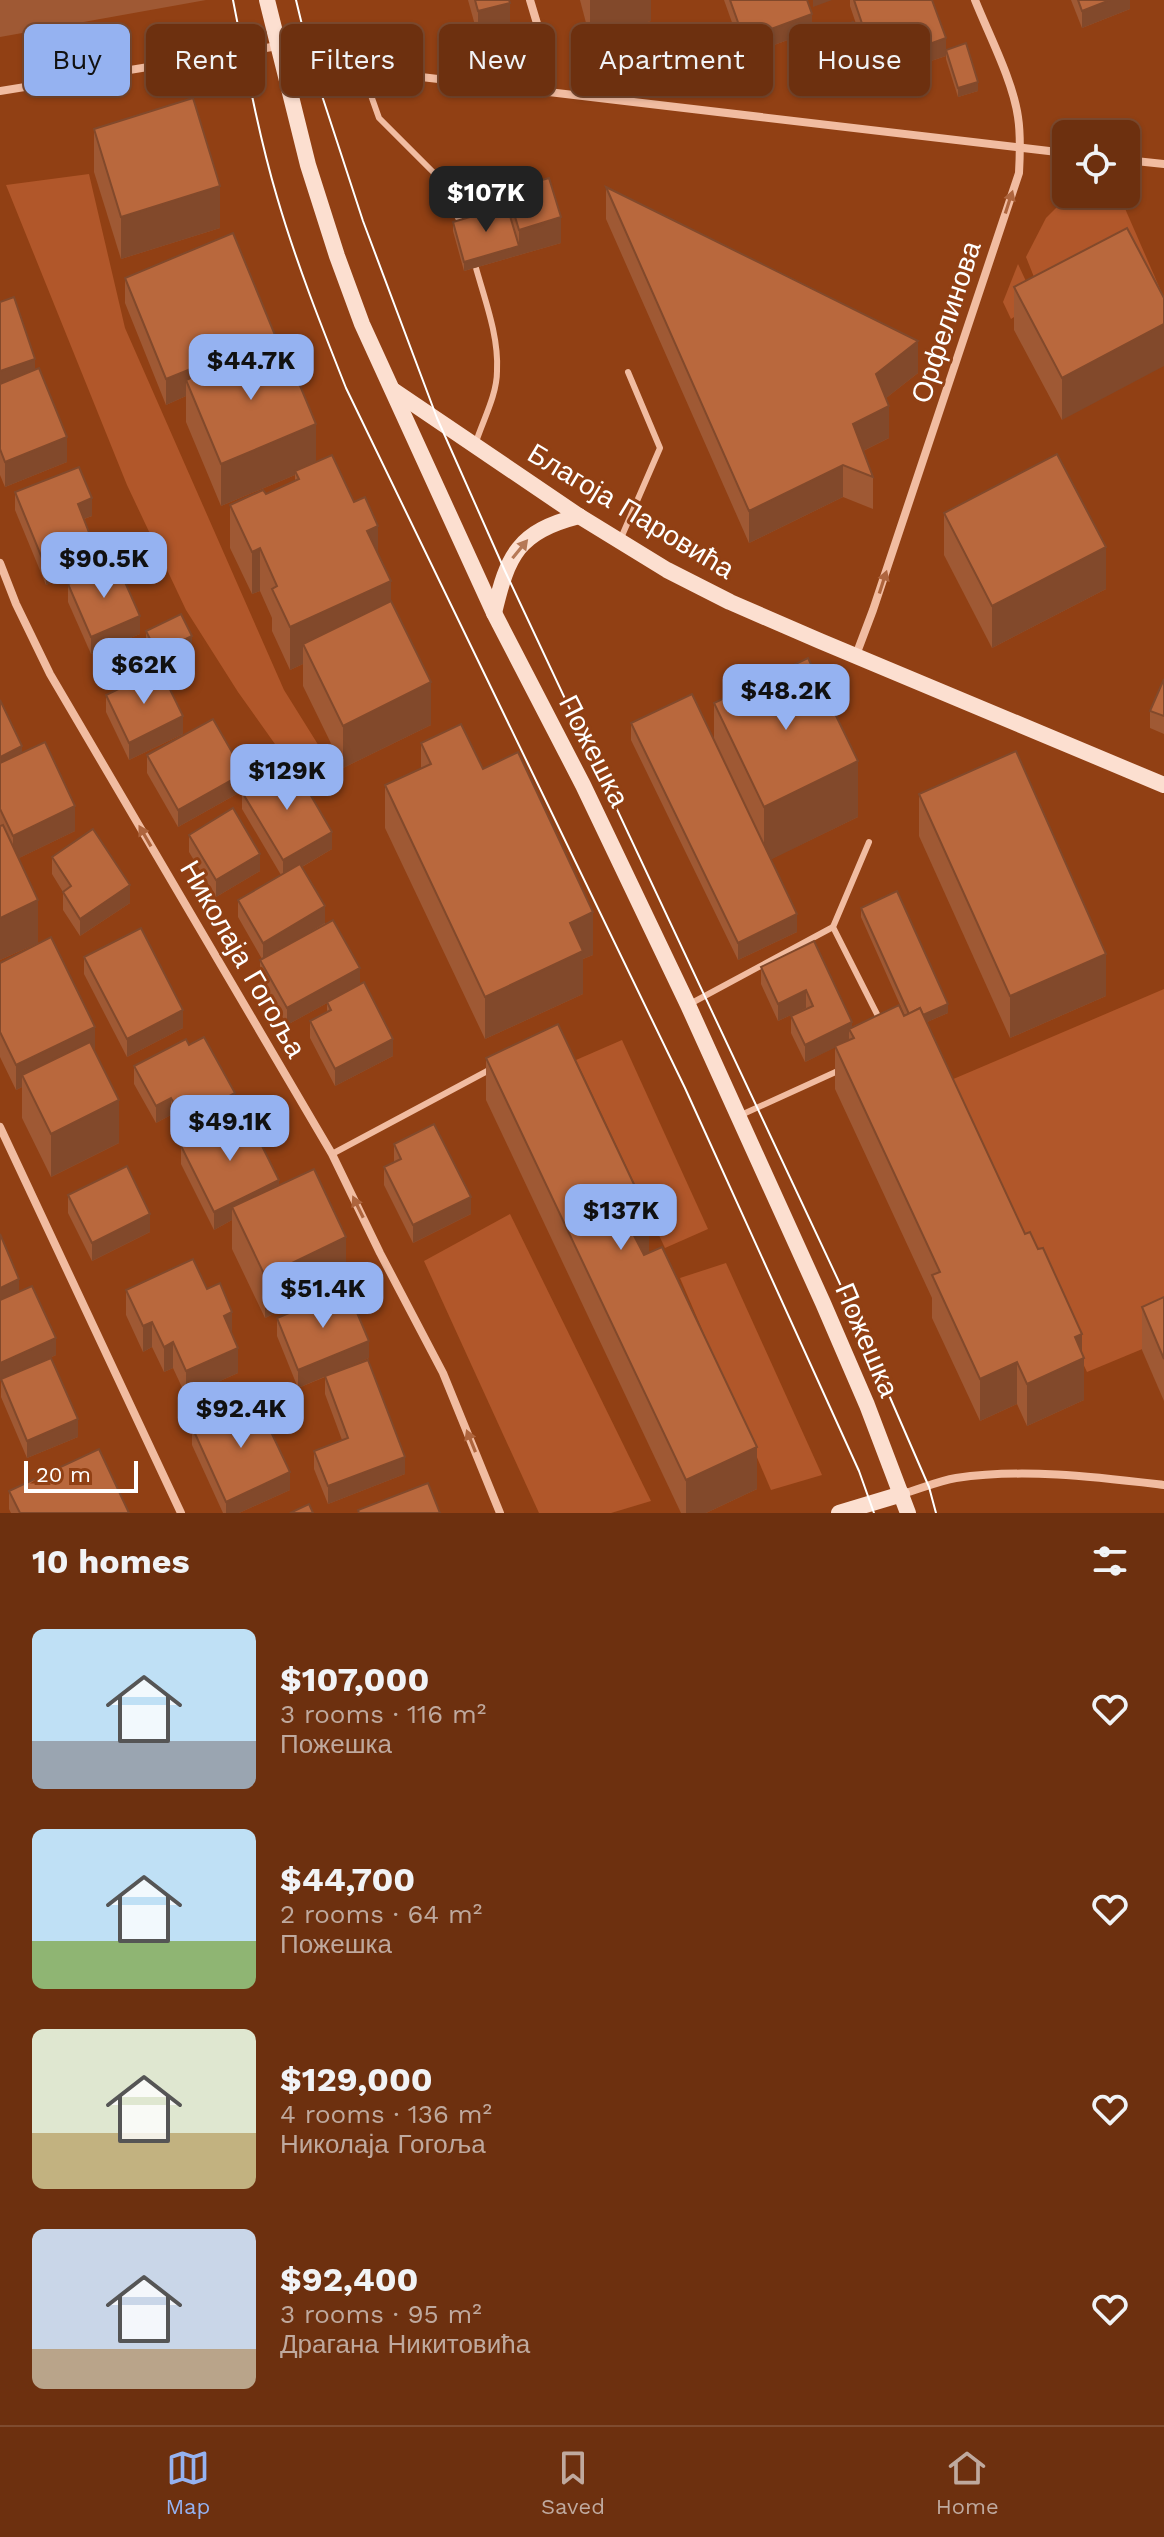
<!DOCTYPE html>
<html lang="en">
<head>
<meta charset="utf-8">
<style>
	:root { --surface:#6d300f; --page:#753c1d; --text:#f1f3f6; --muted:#bfa99e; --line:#7f4b2f; --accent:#95b2f1 }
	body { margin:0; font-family:"Work Sans",sans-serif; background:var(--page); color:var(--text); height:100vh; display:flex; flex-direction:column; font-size:30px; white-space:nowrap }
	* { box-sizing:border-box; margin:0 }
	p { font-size:26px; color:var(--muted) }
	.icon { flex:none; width:44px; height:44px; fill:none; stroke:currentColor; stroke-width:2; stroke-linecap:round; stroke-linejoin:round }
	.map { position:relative; height:1513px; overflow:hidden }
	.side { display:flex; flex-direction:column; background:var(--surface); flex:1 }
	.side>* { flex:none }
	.hud { position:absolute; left:24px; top:24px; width:1116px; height:72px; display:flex; gap:16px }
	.tools { position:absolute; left:1052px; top:120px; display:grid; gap:16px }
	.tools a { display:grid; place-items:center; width:88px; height:88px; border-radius:12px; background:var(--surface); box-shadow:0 2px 6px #0004,0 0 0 2px var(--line); font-size:40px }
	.scale { position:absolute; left:24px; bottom:20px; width:114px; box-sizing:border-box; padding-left:8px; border:4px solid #fff; border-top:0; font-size:22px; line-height:28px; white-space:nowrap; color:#fff; -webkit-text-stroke:6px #914014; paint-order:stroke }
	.price { position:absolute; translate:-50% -68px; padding:0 18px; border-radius:16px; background:var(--accent); color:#111; font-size:26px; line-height:52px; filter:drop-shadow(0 2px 4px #0008) }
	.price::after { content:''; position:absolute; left:50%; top:48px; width:24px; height:18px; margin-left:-12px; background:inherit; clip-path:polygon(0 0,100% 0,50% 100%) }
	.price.on { background:#222; color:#fff }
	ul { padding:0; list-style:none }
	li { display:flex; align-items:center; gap:24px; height:200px; padding:0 32px }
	li span { display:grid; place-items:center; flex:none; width:224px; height:160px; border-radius:12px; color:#555 }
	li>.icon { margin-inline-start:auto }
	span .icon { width:96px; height:96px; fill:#fffc; stroke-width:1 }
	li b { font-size:34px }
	h2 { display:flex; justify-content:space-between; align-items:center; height:96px; padding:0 32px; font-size:34px }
	.chip { padding:0 28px; border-radius:12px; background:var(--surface); box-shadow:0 2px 6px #0004,0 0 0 2px var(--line); font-size:28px; line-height:72px }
	.chip.on { background:var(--accent); color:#111 }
	.tabs { display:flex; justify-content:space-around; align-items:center; height:112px; border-top:2px solid var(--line); background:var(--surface); font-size:22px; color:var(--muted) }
	.tabs a { display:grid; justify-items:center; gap:4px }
	.tabs .on { color:var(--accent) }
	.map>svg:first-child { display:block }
</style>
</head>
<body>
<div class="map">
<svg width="1164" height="1513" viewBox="0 0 1164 1513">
	<rect width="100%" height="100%" fill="#914014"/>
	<g fill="#b1572a">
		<path d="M89,174L125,328L284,690L327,759L292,768L238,692L186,610L127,485L6,185Z"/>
		<path d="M1070,194L1120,197L1164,298L1048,312L1026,257L1046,218Z"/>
		<path d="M1018,264L1036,303L1011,319L1003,302Z"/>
		<path d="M1164,989V1340L1087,1372L951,1080Z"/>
		<path d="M622,1040L708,1229L665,1248L576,1060Z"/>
		<path d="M510,1214L651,1501L611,1513H539L424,1261Z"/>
		<path d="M726,1263L822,1475L771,1490L680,1278Z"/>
	</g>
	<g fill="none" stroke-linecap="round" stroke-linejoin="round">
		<g stroke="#f1bca1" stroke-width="6">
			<path d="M362,70L379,118L434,173L462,225"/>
			<path d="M476,268C485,300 499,337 497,371C497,395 483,420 476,442"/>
			<path d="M621,538L660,448L628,372"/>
			<path d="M869,842L833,927L880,1020"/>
			<path d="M688,1005L833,927"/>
			<path d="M741,1115L840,1070"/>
			<path d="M332,1154L491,1069"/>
		</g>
		<g stroke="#f1bca1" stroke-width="8">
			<path d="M530,0L545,50L544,92"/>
			<path d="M0,91L278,46L311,62L362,70L1066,153"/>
			<path d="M1126,160L1164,164"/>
			<path d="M0,563L16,604L50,674L332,1154L380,1253L443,1373L500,1513"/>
			<path d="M856,655L873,610L1019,173C1020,155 1021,136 1018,117C1013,81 989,35 975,0"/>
			<path d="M0,1127L181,1513"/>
			<path d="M902,1494C920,1489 938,1481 956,1478C1024,1468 1096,1477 1164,1485"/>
		</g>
		<g stroke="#fcdfd0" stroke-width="16">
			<path d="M267,0L308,165L337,256L362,324L494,613L583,785L688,1005L823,1303L867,1405L908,1513"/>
			<path d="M393,390L579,516L667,570L730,602L820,641L1164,785"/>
			<path d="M494,613C508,554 518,532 579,516"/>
			<path d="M839,1513L902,1494"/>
		</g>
		<g stroke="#fff" stroke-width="2">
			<path d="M233,0C246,66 258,133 277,197C296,262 321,325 346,388L685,1088L859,1471L874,1513"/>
			<path d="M296,0L311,62L363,221L437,418L505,571L848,1301L929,1487L936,1513"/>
		</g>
	</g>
	<g fill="#9f5934">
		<path d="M0,0H206L0,37Z"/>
		<path d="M468,0H509L510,28L478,36Z"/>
		<path d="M580,0H651V21L590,38Z"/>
		<path d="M724,0H807L812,31L744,56Z"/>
		<path d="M850,0H932L946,56L910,68L904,49L869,62L850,6Z"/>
		<path d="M1071,0H1130V9L1082,28Z"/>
		<path d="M826,32L868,68L841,79L826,41Z"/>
		<path d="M946,50L978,91L958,97L946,59Z"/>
		<path d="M94,129L220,228L121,259L94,172Z"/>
		<path d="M606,187L918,373L886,398L889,438L863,451L873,477V509L843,497L749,543L606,219Z"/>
		<path d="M507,190L561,243L464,271L453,231V222L507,206Z"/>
		<path d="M125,278L275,343L316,462L378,553L391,601L431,725L343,768L303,686V664L290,670L272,631V618L260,591L252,594L230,548V505L266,494L295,481V475L221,506L186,422V396L166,405L125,303Z"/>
		<path d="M1014,287L1164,298L1062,420L1014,330Z"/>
		<path d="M0,302L35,370L67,462L5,487L0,475Z"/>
		<path d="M15,492L92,516L84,519L95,565L46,585L15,510Z"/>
		<path d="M944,513L1106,589L992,648L944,555Z"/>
		<path d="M68,584L140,634L91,654L68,602Z"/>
		<path d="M146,631L192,645L157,662L146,640Z"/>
		<path d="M1164,679V734L1150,728V711Z"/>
		<path d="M106,695L183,734L129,760L106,712Z"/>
		<path d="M0,700L22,753L75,831L19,858L38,943L0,960Z"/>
		<path d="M714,703L858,817L771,859L797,932L738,960L631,740V723L714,741Z"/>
		<path d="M421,743L483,769L593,955L583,959V994L485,1039L385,828V785L421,768Z"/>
		<path d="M147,755L244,790L178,827L147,773Z"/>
		<path d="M242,792L332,849L302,867L325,923L360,984L393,1056L335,1086L310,1038V1021L327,1012V1003L287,1025L260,977V960L262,959L238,917V900L281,875L242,809Z"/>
		<path d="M919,794L1106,996L1010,1038L919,836Z"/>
		<path d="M189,835L260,871L216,897L189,852Z"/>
		<path d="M52,857L130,903L80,936L63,910V892L52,874Z"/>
		<path d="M861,908L948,1013L927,1022L1025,1234L1082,1352L1084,1400L1027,1426L1017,1404L980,1421L932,1318V1298L835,1089V1047L805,1062L791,1033V1016L806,1008L778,1021L761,984V967L814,941L852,1027L905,1016L861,917Z"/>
		<path d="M84,957L183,1028L127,1057L84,974Z"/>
		<path d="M0,963L95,1051L119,1143L51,1177L22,1118V1087L16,1090L0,1057Z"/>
		<path d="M189,1045L235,1111L184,1139L171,1115L156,1123L134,1084V1066Z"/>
		<path d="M486,1058L757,1489L706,1513H681L486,1100Z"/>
		<path d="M394,1144L471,1214L413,1243L384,1185V1167L394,1162Z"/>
		<path d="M181,1146L279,1185L346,1280L265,1318L232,1249V1220L214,1230L181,1164Z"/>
		<path d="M68,1195L150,1232L92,1261L68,1213Z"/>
		<path d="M0,1234L19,1292L56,1355L37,1364L78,1437L27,1458L1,1397Z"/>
		<path d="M207,1289L232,1335L238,1373L186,1396L173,1368L164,1372L152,1347L143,1352L126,1315V1290Z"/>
		<path d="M1164,1297V1401L1142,1350V1307Z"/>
		<path d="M277,1318L369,1358L328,1375L405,1474L328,1504L314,1469V1451L342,1440L325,1394V1377L298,1388L277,1336Z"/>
		<path d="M192,1427L290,1490L239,1513H223L192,1445Z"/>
		<path d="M9,1491L129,1513H11L9,1509Z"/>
	</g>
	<g fill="#82492b">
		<path d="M590,0H651V21L590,38Z"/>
		<path d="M813,0H832L813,7Z"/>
		<path d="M1110,0H1130V9L1082,28V11Z"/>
		<path d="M510,3V28L478,36V11Z"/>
		<path d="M812,14V31L744,56V39Z"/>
		<path d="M904,32V49L869,62V44Z"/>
		<path d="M946,38V56L910,68V51Z"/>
		<path d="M868,59V68L841,79V70Z"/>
		<path d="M978,82V91L958,97V88Z"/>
		<path d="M220,186V228L121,259V217Z"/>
		<path d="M561,217V243L464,271V262L519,246V230Z"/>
		<path d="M1164,324V366L1062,420V378Z"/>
		<path d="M275,335V360L186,380V396L166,405V379Z"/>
		<path d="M918,341V373L876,406V374Z"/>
		<path d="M35,359V376L0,389V371Z"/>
		<path d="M889,406V438L853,456V424Z"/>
		<path d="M316,424V467L295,471V475L221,506V464Z"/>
		<path d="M67,437V462L5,487V462Z"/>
		<path d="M843,465V497L749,543V511Z"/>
		<path d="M92,498V516L78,521V504Z"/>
		<path d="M378,526V569L367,531Z"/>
		<path d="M1106,547V589L992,648V606Z"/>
		<path d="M95,548V565L46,585V568Z"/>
		<path d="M260,548V591L252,594V552Z"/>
		<path d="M391,581V624L303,644V664L290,670V627Z"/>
		<path d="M140,616V634L91,654V637Z"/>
		<path d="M192,636V645L157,662V653Z"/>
		<path d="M431,682V725L343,768V726Z"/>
		<path d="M183,716V734L129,760V743Z"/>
		<path d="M22,746V764L0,774V757Z"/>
		<path d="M858,761V817L764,863V807Z"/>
		<path d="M244,773V790L178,827V810Z"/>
		<path d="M75,806V831L13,861V836Z"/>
		<path d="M332,832V849L283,878V860Z"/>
		<path d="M260,854V871L216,897V880Z"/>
		<path d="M130,885V903L80,936V919Z"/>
		<path d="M38,900V943L0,960V918Z"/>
		<path d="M325,906V923L263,960V943Z"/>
		<path d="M593,912V955L583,959V994L485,1039V997L570,923Z"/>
		<path d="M797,914V932L738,960V943Z"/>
		<path d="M1106,954V996L1010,1038V996Z"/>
		<path d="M360,968V985L287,1025V1008Z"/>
		<path d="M806,990V1008L778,1021V1004Z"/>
		<path d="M948,1004V1013L911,1029V1020Z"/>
		<path d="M183,1010V1028L127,1057V1039Z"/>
		<path d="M852,1022V1034L849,1029V1041L805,1062V1045Z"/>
		<path d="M95,1027V1052L22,1075V1087L16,1090V1065Z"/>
		<path d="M393,1039V1056L335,1086V1069Z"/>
		<path d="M235,1093V1111L184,1139V1121Z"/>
		<path d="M171,1098V1115L156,1123V1106Z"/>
		<path d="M119,1100V1143L51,1177V1134Z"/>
		<path d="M279,1180V1197L232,1207V1220L214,1230V1212Z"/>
		<path d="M471,1197V1214L413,1243V1225Z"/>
		<path d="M150,1214V1232L92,1261V1243Z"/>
		<path d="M649,1216V1258L629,1268V1226Z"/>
		<path d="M346,1237V1280L265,1318V1276Z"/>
		<path d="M19,1279V1297L0,1305V1288Z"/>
		<path d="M232,1312V1337L224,1316Z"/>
		<path d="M152,1322V1347L143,1352V1326Z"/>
		<path d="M1082,1334V1359L1084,1358V1400L1027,1426V1384L1075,1337Z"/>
		<path d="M56,1338V1355L0,1381V1363Z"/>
		<path d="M369,1341V1358L298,1388V1370Z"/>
		<path d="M173,1342V1368L164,1372V1347Z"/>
		<path d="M238,1348V1373L186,1396V1371Z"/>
		<path d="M1017,1362V1404L980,1421V1379Z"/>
		<path d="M78,1419V1437L27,1458V1441Z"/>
		<path d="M757,1447V1489L706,1513H686V1480Z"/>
		<path d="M405,1457V1474L328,1504V1486Z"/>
		<path d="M290,1472V1490L239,1513H226V1502Z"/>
	</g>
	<g fill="#b9683d" stroke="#82492b" stroke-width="2">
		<path d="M475,0H509L510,3L478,11Z"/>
		<path d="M730,0H807L812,14L744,39Z"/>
		<path d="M854,0H932L946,38L910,51L904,32L869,44Z"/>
		<path d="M1078,0H1110L1082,11Z"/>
		<path d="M853,22L868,59L841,70L826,32Z"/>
		<path d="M966,43L978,82L958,88L946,50Z"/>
		<path d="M193,98L220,186L121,217L94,129Z"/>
		<path d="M549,178L561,217L519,230L507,190Z"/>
		<path d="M606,187L918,341L876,374L889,406L853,424L873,477L843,465L749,511Z"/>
		<path d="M507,206L519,246L464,262L453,222Z"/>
		<path d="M1127,228L1164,298V324L1062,378L1014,287Z"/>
		<path d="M233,233L275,335L166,379L125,278Z"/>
		<path d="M14,297L35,359L0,371V302Z"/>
		<path d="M281,340L316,424L221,464L186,380Z"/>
		<path d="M39,368L67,437L5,462L0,449V384Z"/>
		<path d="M1057,454L1106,547L992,606L944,513Z"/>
		<path d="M332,455L354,502L365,497L378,526L367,531L391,581L290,627L272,589L277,586L260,548L252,552L230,505L263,490L266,494L299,479L295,471Z"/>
		<path d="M79,467L92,498L78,504L95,548L46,568L15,492Z"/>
		<path d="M117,564L140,616L91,637L68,584Z"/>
		<path d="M391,601L431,682L343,726L303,644Z"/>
		<path d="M181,614L192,636L157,653L146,631Z"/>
		<path d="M808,658L858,761L764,807L714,703Z"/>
		<path d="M160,669L183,716L129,743L106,695Z"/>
		<path d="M1164,679V716L1150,711Z"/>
		<path d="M692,694L797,914L738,943L631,723Z"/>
		<path d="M0,700L22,746L0,757Z"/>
		<path d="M213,719L244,773L178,810L147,755Z"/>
		<path d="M461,724L483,769L518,752L593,912L570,923L583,951L485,997L385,785L431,764L421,743Z"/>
		<path d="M45,742L75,806L13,836L0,809V763Z"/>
		<path d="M1016,751L1106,954L1010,996L919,794Z"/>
		<path d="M292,763L332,832L283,860L242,792Z"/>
		<path d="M233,808L260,854L216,880L189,835Z"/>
		<path d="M3,825L38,900L0,918V826Z"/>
		<path d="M93,829L130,885L80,919L63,892L71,886L52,857Z"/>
		<path d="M300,864L325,906L263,943L238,900Z"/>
		<path d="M897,891L948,1004L923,1015L920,1008L909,1014L861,908Z"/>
		<path d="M333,920L360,968L287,1008L260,960Z"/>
		<path d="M141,928L183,1010L127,1039L84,957Z"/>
		<path d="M51,937L95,1027L16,1065L0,1032V963Z"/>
		<path d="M814,941L852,1022L805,1045L791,1016L813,1006L806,990L778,1004L761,967Z"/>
		<path d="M364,982L393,1039L335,1069L310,1021L331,1010L327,1002Z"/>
		<path d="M899,1005L904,1016L920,1008L1025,1234L1030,1232L1038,1249L1043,1248L1082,1334L1075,1337L1084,1358L1027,1384L1017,1362L980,1379L932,1275L940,1272L835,1046L854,1038L849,1029Z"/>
		<path d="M558,1024L649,1216L629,1226L644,1255L662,1247L757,1447L686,1480L486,1058Z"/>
		<path d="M204,1037L235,1093L184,1121L171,1098L156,1106L134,1066L186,1039L189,1045Z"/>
		<path d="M90,1042L119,1100L51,1134L22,1075Z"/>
		<path d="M246,1114L279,1180L214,1212L181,1146Z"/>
		<path d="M434,1124L471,1197L413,1225L384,1167L401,1159L394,1144Z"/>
		<path d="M127,1166L150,1214L92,1243L68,1195Z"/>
		<path d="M314,1169L346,1237L265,1276L232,1207Z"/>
		<path d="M0,1234L19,1279L0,1288Z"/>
		<path d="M193,1259L207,1289L220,1283L232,1312L224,1316L238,1348L186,1371L173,1342L164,1347L152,1322L143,1326L126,1290Z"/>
		<path d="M32,1286L56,1338L0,1363V1300Z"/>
		<path d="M347,1289L369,1341L298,1370L277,1318Z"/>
		<path d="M1164,1297V1359L1142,1307Z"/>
		<path d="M51,1358L78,1419L27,1441L1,1379Z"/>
		<path d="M368,1360L405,1457L328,1486L314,1451L348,1438L325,1376Z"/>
		<path d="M255,1398L290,1472L226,1502L192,1427Z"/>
		<path d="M99,1449L129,1513H20L9,1491Z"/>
		<path d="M428,1483L440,1513H359L358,1510Z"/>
		<path d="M309,1504L313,1513H290Z"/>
	</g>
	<defs><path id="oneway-solid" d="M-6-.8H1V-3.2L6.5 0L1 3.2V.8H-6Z" transform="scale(2)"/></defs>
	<g fill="#ae653e">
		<use href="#oneway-solid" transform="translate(1009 202) rotate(-72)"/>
		<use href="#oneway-solid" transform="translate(883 582) rotate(-72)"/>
		<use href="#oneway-solid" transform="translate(145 836) rotate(-120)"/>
		<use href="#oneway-solid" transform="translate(358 1207) rotate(-116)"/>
		<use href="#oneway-solid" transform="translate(471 1441) rotate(-112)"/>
	</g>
	<use fill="#b67856" href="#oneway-solid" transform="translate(520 549) rotate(-51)"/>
	<g text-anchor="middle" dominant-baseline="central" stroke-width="6" stroke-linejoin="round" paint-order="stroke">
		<g font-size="28" fill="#fff" stroke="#914014">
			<text transform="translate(946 322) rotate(-72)">Орфелинова</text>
			<text transform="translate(631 511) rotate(31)">Благоја Паровића</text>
			<text transform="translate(594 751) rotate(63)">Пожешка</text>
			<text transform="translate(243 959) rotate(60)">Николаја Гогоља</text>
			<text transform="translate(867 1340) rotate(67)">Пожешка</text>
		</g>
	</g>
</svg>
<div class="tools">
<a><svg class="icon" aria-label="locate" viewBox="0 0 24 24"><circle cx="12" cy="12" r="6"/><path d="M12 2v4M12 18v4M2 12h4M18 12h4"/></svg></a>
</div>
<div class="scale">20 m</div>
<b class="price on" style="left:486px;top:234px">$107K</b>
<b class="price" style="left:251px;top:402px">$44.7K</b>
<b class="price" style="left:104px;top:600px">$90.5K</b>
<b class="price" style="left:144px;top:706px">$62K</b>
<b class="price" style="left:786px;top:732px">$48.2K</b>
<b class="price" style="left:287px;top:812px">$129K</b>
<b class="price" style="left:230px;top:1163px">$49.1K</b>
<b class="price" style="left:621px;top:1252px">$137K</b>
<b class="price" style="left:323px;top:1330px">$51.4K</b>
<b class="price" style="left:241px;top:1450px">$92.4K</b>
<div class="hud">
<a class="chip on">Buy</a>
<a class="chip">Rent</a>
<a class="chip">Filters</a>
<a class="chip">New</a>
<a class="chip">Apartment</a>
<a class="chip">House</a>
</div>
</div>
<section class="side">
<h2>10 homes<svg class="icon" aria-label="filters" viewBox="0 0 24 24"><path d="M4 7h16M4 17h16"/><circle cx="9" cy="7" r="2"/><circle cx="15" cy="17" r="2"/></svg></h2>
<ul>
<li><span style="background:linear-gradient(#bfe0f5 70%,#9aa5b1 0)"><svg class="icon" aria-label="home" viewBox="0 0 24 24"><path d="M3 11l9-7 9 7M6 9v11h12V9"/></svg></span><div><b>$107,000</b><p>3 rooms · 116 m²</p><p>Пожешка</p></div><svg class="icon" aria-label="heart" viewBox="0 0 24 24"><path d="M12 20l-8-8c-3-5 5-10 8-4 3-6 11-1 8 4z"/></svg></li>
<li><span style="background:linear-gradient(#bfe0f5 70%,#8fb573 0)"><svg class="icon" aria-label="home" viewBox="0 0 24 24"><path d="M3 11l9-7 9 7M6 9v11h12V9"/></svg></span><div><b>$44,700</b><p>2 rooms · 64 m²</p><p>Пожешка</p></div><svg class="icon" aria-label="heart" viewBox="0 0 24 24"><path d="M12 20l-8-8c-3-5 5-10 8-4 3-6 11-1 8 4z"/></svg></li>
<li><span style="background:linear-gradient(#dfe7d0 65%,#c2b280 0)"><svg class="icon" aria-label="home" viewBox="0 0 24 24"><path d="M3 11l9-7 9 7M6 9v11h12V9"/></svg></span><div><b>$129,000</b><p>4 rooms · 136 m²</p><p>Николаја Гогоља</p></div><svg class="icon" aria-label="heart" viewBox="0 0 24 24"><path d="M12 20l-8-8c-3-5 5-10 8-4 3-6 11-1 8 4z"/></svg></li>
<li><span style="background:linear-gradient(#c9d6e8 75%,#b9a48a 0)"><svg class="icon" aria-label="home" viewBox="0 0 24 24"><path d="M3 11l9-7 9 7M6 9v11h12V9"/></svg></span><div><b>$92,400</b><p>3 rooms · 95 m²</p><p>Драгана Никитовића</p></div><svg class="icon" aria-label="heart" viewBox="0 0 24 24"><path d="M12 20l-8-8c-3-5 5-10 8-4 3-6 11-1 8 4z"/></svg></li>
</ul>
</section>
<nav class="tabs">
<a class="on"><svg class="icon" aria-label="map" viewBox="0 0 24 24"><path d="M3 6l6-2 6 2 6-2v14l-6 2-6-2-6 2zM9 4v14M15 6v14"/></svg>Map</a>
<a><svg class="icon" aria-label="saved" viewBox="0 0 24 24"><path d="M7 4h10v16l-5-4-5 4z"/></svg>Saved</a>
<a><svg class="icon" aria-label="home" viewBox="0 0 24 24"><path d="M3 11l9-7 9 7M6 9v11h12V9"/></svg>Home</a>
</nav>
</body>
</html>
